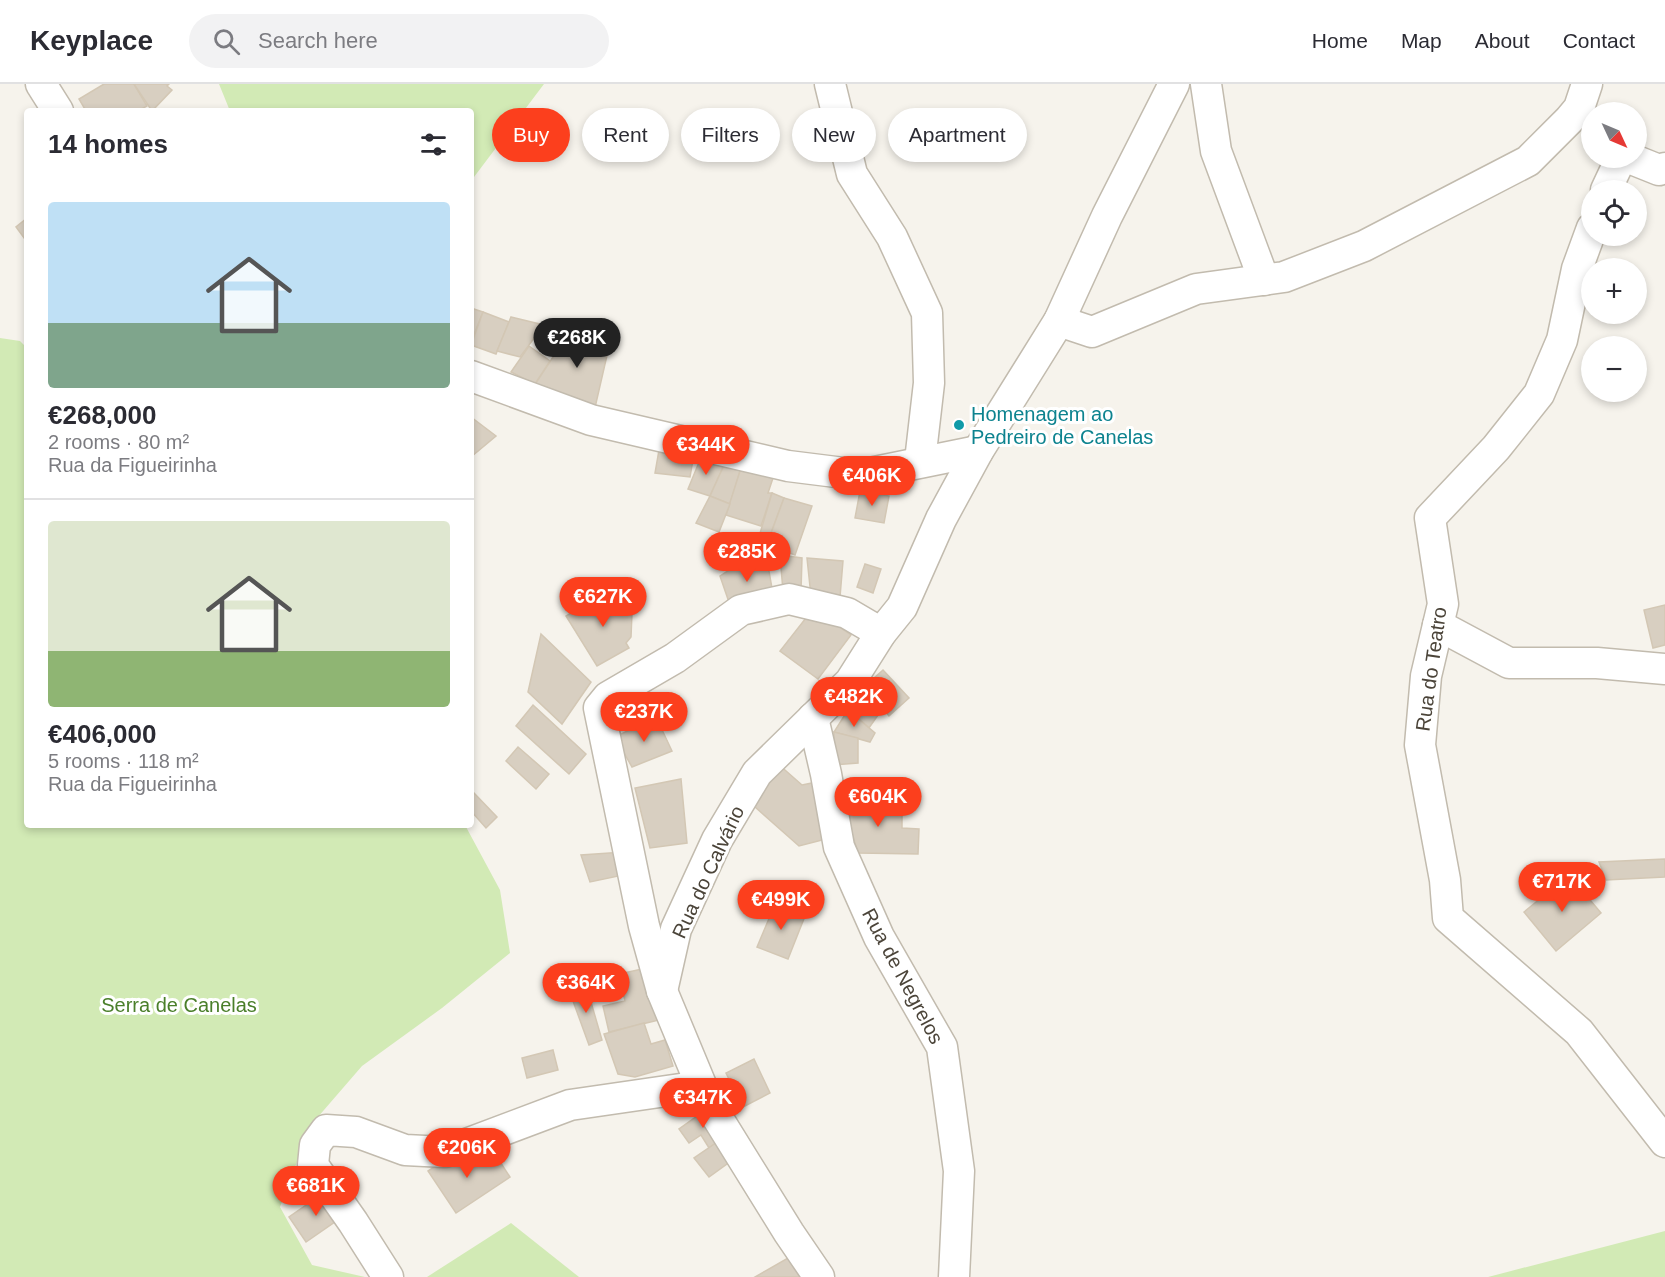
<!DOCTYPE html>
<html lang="en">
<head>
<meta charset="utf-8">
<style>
	:root { --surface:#fff; --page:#f2f2f3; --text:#2b2b33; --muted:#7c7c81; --line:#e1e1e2; --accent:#fc3f1d }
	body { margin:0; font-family:Arial,sans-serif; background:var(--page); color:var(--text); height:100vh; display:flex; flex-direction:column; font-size:22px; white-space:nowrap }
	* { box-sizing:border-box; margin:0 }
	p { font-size:20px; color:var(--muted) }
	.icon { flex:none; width:33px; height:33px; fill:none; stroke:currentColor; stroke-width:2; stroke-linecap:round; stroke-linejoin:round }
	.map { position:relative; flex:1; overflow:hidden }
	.panel { position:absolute; left:24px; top:24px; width:450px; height:720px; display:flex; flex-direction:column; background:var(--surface); border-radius:6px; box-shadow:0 3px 9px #0003 }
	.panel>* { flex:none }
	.banner { position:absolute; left:492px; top:24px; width:570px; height:54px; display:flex; gap:12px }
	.needle { width:39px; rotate:134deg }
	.tools { position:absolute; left:1581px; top:18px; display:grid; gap:12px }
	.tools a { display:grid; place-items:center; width:66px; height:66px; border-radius:50%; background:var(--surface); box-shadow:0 3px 9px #0003; font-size:30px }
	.price { position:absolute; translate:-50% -51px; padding:0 14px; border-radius:21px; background:var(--accent); color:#fff; font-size:20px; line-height:39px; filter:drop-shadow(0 2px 3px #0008) }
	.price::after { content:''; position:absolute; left:50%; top:36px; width:18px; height:14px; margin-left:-9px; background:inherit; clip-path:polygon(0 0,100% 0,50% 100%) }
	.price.on { background:#222; color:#fff }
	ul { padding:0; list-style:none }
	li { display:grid; align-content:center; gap:12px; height:318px; padding:0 24px }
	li+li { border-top:2px solid var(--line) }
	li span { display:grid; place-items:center; height:186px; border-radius:6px; color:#555 }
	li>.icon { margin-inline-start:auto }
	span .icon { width:108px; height:108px; fill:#fffc; stroke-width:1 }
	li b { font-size:26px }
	h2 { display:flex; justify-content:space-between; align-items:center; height:72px; padding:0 24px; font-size:26px }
	.tag { padding:0 21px; border-radius:27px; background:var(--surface); box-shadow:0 3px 9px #0003; font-size:21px; line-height:54px }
	.tag.on { background:var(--accent); color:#fff }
	header { display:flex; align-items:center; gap:36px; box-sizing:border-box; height:84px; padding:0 30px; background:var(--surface); border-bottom:2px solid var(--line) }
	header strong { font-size:28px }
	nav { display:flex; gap:33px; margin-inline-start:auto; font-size:21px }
	.search { width:420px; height:54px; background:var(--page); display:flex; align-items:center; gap:15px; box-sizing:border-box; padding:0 21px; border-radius:33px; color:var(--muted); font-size:22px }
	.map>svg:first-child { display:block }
</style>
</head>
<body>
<header>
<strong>Keyplace</strong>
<div class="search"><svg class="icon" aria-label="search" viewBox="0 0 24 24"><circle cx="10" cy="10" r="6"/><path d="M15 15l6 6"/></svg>Search here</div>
<nav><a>Home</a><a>Map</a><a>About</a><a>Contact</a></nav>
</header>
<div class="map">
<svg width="1665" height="1193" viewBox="0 0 1665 1193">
	<rect width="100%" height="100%" fill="#f6f3ec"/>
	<g fill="#d2eab5">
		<path d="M219,0H544L471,97V27H230Z"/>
		<path d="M0,254L20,257L27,264V741H465L500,806L510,869L442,924L362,982L311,1041L280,1123L312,1181L365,1193H0Z"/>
		<path d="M511,1139L579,1193H427Z"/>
		<path d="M1665,1147V1193H1488Z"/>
	</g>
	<g fill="#d8cfc1" stroke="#d3c7b4" stroke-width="1.5">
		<path d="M104,0H134L147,22L138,27H86L79,15Z"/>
		<path d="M134,0H169L167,2L172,6L152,27Z"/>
		<path d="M27,134V158L16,143Z"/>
		<path d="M471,224L483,228L471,258Z"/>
		<path d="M483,228L509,238L496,270L471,261Z"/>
		<path d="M511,233L544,241L520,273L497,267Z"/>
		<path d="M571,246L611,254L594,328L535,300Z"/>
		<path d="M529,262L550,277L535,300L511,288Z"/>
		<path d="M471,333L496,352L471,373Z"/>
		<path d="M659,366L694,370L690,393L655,389Z"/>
		<path d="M702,371L725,379L710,412L688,405Z"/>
		<path d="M725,379L741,384L730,420L710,412Z"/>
		<path d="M741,384L773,394L768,409H772L761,442L726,431Z"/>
		<path d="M860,407L889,412L884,439L855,434Z"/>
		<path d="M772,409L784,414L767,460L758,456Z"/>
		<path d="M710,412L730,420L719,448L696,439Z"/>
		<path d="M784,414L812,422L795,471L767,460Z"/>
		<path d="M780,471L802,474L801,507H783Z"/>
		<path d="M807,474L843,477L840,513L811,512Z"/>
		<path d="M767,476L773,510L731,524L720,492L737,481Z"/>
		<path d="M865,480L881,485L873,509L857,503Z"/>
		<path d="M611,506L623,530L632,529L631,553L626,559L629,564L597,582L566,532Z"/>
		<path d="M1665,521V561L1653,564L1644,526Z"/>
		<path d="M813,525L851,551L818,595L780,567Z"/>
		<path d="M541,550L591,598L562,640L528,608Z"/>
		<path d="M883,586L909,614L889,632L880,621L873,628L856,610Z"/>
		<path d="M856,610L878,631L869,644L848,626Z"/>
		<path d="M533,621L586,670L569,690L516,642Z"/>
		<path d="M848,626L875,649L870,658L834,648Z"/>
		<path d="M656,633L672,667L632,683L615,653Z"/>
		<path d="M834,648L858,654V679L833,681Z"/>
		<path d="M518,663L549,690L536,705L506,677Z"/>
		<path d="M777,679L802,701L817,698L830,754L799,762L746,715Z"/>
		<path d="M681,695L687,759L650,764L635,704Z"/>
		<path d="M474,709L497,733L486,744L471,727V712Z"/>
		<path d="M840,711L874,712L877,725H902V744L919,745L918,770L858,769Z"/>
		<path d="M624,768L628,790L590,798L581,771Z"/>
		<path d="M1665,775V793L1606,796L1599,778Z"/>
		<path d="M1569,791L1601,829L1556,867L1524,828Z"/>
		<path d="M776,818L805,832L788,875L757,863Z"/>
		<path d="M647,884L659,936L609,948L603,922L625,917L619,890Z"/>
		<path d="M586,901L602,956L589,961L569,906Z"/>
		<path d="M644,939L651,960L665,956L673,982L635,993L618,990L604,950Z"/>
		<path d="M553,966L558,986L527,994L522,974Z"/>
		<path d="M754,975L770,1009L743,1023L726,989Z"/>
		<path d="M707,1025L726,1052L709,1064L701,1051L689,1059L679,1045Z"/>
		<path d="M726,1052L738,1072L709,1093L694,1074Z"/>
		<path d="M457,1068L463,1078L474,1070L480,1080L495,1070L510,1093L456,1129L428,1087Z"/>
		<path d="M325,1108L342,1133L306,1158L289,1133Z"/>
		<path d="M795,1170L809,1193H755Z"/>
	</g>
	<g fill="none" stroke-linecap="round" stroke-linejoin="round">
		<defs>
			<g id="minor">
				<path d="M41,0L58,27"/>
				<path d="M830,0L852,90L892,153L927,229L929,299L920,377"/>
				<path d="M1206,0L1216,67L1264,196"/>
				<path d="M1629,74L1659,86L1665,84"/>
				<path d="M1606,106L1621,74"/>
				<path d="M1592,144L1577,185L1562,256L1539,310L1496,364L1430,434L1443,520L1426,592L1420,661L1445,796L1448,834L1579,948L1665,1058"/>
				<path d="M1059,237L1092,248L1196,205L1284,193L1364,162L1528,77L1569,36L1579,24L1587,0"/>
				<path d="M471,292L591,336L788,382L860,391L978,367"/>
				<path d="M1438,541L1509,579H1597L1665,585"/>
				<path d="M813,634L826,690L839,763L879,853L942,963L959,1087L954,1193"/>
				<path d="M662,907L676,845L717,756L757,689L850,598L881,549L902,523L941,435L978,367L1059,237L1107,132L1174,0"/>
				<path d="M388,1193L353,1138L313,1081L315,1061L326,1046L356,1048L405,1066L445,1068L570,1021L701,1002"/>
				<path d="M819,1193L789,1149L709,1020L662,907L644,842L599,624L608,613L675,574L741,526L789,515L847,529L881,549"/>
			</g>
		</defs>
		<use href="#minor" stroke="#c2bbae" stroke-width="33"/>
		<use href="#minor" stroke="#fff" stroke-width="30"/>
	</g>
	<circle fill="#0f9aa8" stroke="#fff" stroke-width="2" cx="959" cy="341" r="6"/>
	<g text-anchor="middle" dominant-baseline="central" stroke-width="6" stroke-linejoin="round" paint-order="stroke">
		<g font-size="20" fill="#0d838f" stroke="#fff" text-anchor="start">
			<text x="971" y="330">Homenagem ao<tspan x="971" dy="23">Pedreiro de Canelas</tspan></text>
		</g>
		<g font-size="20" fill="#4b4439" stroke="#fff">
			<text transform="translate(1431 585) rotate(-82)">Rua do Teatro</text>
			<text transform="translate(708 788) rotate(-65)">Rua do Calvário</text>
			<text transform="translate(903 892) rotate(62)">Rua de Negrelos</text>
		</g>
		<g font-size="20" fill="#4a7f2a" stroke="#fff">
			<text x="179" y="921">Serra de Canelas</text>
		</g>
	</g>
</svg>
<div class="tools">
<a><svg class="needle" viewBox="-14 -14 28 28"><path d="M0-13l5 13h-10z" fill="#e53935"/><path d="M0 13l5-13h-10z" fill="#7c7c81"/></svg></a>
<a><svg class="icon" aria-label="locate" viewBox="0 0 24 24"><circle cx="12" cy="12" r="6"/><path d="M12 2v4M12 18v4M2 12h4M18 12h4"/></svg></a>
<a>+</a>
<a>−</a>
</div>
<b class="price on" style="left:577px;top:285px">€268K</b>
<b class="price" style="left:706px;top:392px">€344K</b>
<b class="price" style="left:872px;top:423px">€406K</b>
<b class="price" style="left:747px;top:499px">€285K</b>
<b class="price" style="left:603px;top:544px">€627K</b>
<b class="price" style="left:854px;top:644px">€482K</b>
<b class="price" style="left:644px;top:659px">€237K</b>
<b class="price" style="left:878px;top:744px">€604K</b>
<b class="price" style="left:1562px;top:829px">€717K</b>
<b class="price" style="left:781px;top:847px">€499K</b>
<b class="price" style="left:586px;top:930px">€364K</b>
<b class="price" style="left:703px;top:1045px">€347K</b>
<b class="price" style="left:467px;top:1095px">€206K</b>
<b class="price" style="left:316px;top:1133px">€681K</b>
<div class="banner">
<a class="tag on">Buy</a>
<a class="tag">Rent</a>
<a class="tag">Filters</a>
<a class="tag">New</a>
<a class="tag">Apartment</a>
</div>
<section class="panel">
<h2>14 homes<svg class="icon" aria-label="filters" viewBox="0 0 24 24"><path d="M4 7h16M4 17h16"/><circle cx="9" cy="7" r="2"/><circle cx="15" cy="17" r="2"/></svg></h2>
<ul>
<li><span style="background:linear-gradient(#bfe0f5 65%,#7fa58c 0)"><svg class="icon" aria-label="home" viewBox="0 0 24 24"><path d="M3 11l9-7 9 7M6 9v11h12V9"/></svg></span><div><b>€268,000</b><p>2 rooms · 80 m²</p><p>Rua da Figueirinha</p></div></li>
<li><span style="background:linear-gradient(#dfe7d0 70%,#8fb573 0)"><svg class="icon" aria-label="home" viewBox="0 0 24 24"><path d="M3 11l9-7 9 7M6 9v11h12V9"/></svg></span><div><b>€406,000</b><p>5 rooms · 118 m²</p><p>Rua da Figueirinha</p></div></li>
</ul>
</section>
</div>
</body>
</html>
